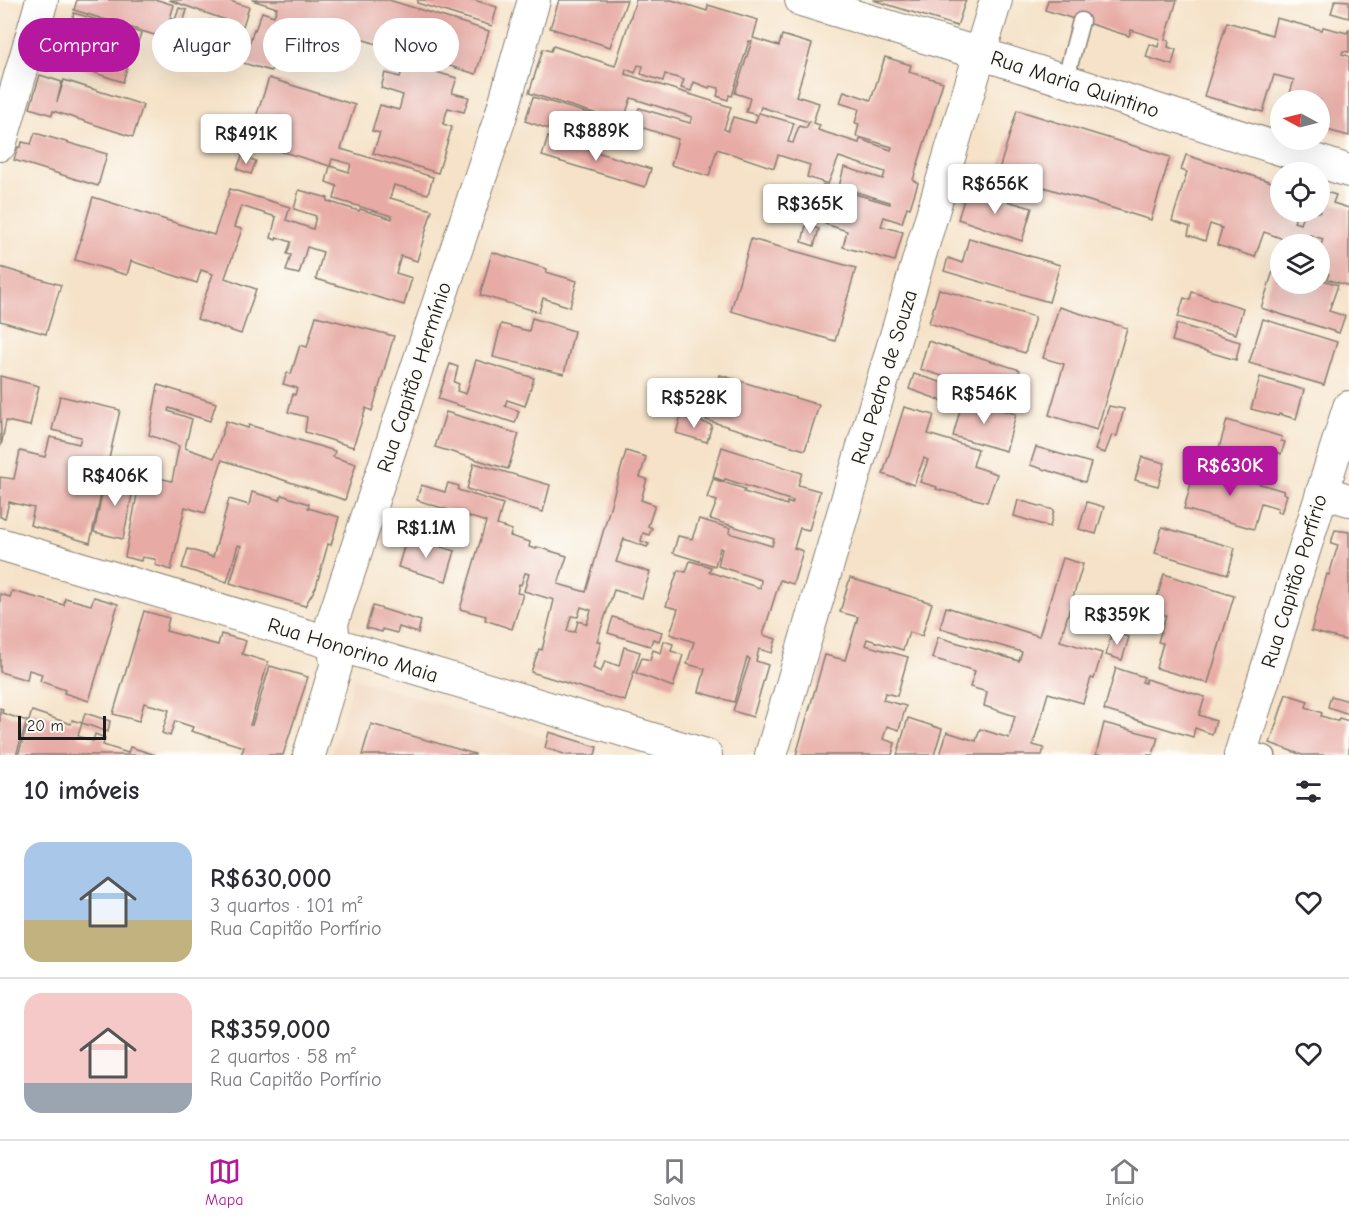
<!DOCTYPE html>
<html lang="pt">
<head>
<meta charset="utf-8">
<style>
	:root { --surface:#fff; --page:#f7f7f7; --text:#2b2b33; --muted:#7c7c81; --line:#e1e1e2; --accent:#b5179e }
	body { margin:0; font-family:"Comic Neue",sans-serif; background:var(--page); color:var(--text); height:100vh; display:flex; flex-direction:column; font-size:22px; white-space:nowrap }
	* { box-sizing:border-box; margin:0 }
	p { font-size:20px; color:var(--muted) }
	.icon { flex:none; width:33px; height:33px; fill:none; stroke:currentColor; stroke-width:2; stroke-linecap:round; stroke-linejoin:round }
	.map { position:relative; height:755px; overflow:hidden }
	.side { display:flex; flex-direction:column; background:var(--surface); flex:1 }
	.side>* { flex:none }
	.hud { position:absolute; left:18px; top:18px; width:600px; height:54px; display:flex; gap:12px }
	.needle { width:39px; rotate:277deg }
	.controls { position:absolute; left:1270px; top:90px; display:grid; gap:12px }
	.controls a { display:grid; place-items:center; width:60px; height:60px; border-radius:50%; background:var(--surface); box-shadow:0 6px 24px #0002; font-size:30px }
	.scale { position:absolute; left:18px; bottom:15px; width:88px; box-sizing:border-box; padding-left:6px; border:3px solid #1c1c1c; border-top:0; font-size:16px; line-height:21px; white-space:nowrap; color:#1c1c1c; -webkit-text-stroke:4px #fdfcf7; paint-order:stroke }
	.price { position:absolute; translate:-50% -51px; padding:0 14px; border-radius:6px; background:#fff; color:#222; font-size:20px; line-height:39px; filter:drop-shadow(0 2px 3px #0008) }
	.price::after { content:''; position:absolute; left:50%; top:36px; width:18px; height:14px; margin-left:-9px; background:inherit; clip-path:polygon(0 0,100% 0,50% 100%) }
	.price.on { background:var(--accent); color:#fff }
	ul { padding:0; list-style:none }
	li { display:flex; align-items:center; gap:18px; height:150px; padding:0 24px }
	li+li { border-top:2px solid var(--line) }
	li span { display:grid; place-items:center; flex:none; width:168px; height:120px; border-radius:18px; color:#555 }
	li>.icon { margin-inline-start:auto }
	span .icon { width:72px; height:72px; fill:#fffc; stroke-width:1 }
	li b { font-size:26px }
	h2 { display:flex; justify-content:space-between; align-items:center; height:72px; padding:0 24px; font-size:26px }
	.tag { padding:0 21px; border-radius:27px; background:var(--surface); box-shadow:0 6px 24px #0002; font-size:21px; line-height:54px }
	.tag.on { background:var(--accent); color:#fff }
	.tab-bar { display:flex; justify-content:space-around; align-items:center; height:84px; border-top:2px solid var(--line); background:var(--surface); font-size:16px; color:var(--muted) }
	.tab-bar a { display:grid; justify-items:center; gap:3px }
	.tab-bar .on { color:var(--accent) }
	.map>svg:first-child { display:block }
</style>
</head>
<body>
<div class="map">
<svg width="1349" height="755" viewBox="0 0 1349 755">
	<rect width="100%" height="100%" fill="#fdfcf7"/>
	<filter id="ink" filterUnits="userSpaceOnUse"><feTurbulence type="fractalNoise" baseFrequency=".0167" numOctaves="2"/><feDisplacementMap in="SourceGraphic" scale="12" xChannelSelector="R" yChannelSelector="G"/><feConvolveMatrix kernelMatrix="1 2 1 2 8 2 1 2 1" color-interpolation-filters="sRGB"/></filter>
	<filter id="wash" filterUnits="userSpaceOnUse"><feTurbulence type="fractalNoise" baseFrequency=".008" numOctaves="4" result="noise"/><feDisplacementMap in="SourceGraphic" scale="24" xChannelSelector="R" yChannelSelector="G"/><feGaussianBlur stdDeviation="1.35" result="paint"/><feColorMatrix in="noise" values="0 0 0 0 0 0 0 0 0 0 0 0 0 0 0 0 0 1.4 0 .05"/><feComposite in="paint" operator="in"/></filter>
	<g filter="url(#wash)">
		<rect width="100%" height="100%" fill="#f5e2c8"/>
		<path fill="#f1d5bd" d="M354,678L604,755H332Z"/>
		<g id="blocks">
			<g fill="#e7aaa4" fill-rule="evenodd">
				<path d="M77,0H158L174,5L170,18L175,20L179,8L187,10L177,42L74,10Z"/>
				<path d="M169,0H227L249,7L243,26Z"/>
				<path d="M252,0H389L489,31L476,74L288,17L271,71L243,63L254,29L255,30L262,12L274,16L277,8Z"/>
				<path d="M418,0H474L497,7L492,26L417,3Z"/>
				<path d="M559,0H627L610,47L550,28Z"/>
				<path d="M636,0H672L707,11L708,5L758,20L753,38L779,46L782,35L812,44L796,96L819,103L813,123L820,125L818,130L859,143L860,139L891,150L892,147L856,136L859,124L855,123L859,109L840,103L844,91L871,100L885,57L911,65L909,72L943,82L913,180L918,183L910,208L907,207L902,223L884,217L881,226L903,232L895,261L843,247L847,231L825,224L826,216L834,218L837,208L826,205L828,199L819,197L823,185L890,204V202L839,187L844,167L883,179L885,172L839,157L828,184L807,177L810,165L778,155L774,168L717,149L709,176L671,165L678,139L634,125L639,108L690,123L692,117L631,98L623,122L529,93L543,49L551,51L553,46L615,66ZM749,41H752L735,93L750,98L746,112L758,115L755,123L733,117L728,131L724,129L731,107L625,74L626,69L635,73L638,65L643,66L641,74L663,81L665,74L684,80L681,88L691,91L694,82L709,88L710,86L719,88L717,96L728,100L729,95L732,96ZM761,107L809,122L806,128L799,126L793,143L788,142L794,123L759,113Z"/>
				<path d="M873,0H966L957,26Z"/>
				<path d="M1048,0H1177L1165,40L1169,41L1168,47L1176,50L1172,65L1146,57L1150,44L1158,47L1160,39L1131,30L1129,36L1045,10Z"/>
				<path d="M1335,0L1349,1V18L1331,13Z"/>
				<path d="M74,13L141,33L133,57H130L123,82L61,62Z"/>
				<path d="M1276,18L1322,30L1323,27L1347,33L1349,29V52L1343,51L1342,54L1349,56V136L1320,128V100H1288L1294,80L1274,75L1263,112L1204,96L1227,22L1272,35Z"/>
				<path d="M210,20L239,29L229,58L200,49Z"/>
				<path d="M404,63L457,78L452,93L469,97L464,112L448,108L443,124L452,127L438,173L373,153L380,133L372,131L380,105L399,110L403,95L381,88L385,73L400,77Z"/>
				<path d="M40,75L62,82L57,102L64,80L143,105L133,137L53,111L52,115L30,108Z"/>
				<path d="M269,78L355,105L341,149L433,177L428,194L394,185L390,198L432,210L417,261L401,256L396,273L412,278L404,305L316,279L323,252L307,247L299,274L286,271L291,255L287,254L291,242L277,237L276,240L271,238L276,217L241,206L234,227L242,229L225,278L256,289L241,334L197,319L213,274L201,270L197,283L131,261L127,275L75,260L93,197L214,235L230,189L290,207L286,220L313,229L316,216L294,209L299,190L328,198L327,201L359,211L360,209L392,219V216L334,199L337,186L326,182L330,166L349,172L351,164L332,159L330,166L280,151L286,133L254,123Z"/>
				<path d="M533,97L608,119L603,135L558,122L555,131L525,121Z"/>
				<path d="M1017,110L1170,157L1151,220L998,173Z"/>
				<path d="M35,133L107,154L98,186L14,160L18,147H21L22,142L31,144Z"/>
				<path d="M548,137L651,169L645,187L542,156Z"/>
				<path d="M1186,155L1281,185V212H1298L1294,222L1300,224L1304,212H1320V190L1336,195L1333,203L1349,208V286L1327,279L1329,274L1320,271V248L1323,239L1310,235L1307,244H1297L1264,232L1255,257L1217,245L1222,228L1210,224L1205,241L1188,235L1190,227L1172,221L1187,172L1181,170Z"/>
				<path d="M242,156L256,161L251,174L237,169Z"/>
				<path d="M967,190L1032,208L1022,241L958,219Z"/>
				<path d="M806,225L819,229L814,246L802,242Z"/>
				<path d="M969,238L1060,265L1049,302L944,271L948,258L962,263Z"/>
				<path d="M751,239L856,268L835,341L731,311Z"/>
				<path d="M492,252L547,269L546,272L577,281L570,307L543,298L539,312L480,295Z"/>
				<path d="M1275,265L1281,266V284H1320V279L1338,285L1329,311L1345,316L1339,333L1261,308Z"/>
				<path d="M0,267L61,285L46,334L0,321Z"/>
				<path d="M939,289L1035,317L1025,353L929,323Z"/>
				<path d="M1192,292L1243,308L1236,334L1178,317L1184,298L1190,300Z"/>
				<path d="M1059,307L1127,328L1097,430L1049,415L1064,364L1043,358Z"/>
				<path d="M316,316L394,336L372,411L366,408L353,447L305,432L307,417L288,412L293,394L295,395L297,388L283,384L287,373L291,374L300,345L307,347Z"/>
				<path d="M532,318L574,331L564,374L493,357L501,324L529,331Z"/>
				<path d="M1263,319L1337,342L1324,385L1249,363Z"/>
				<path d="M1177,324L1240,342L1236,360L1172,341Z"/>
				<path d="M928,341L1020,370L1011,398L920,369Z"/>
				<path d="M476,360L534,378L525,406L507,400L505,406L519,411L515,423L438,399L450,364L458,367L454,382L459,384L457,391L466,394Z"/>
				<path d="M914,374L963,389L957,406L909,389Z"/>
				<path d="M720,375L819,405L805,450L706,420Z"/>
				<path d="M0,376L39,386L30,426L6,421L1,446Z"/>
				<path d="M1260,377L1304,390L1296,419L1279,414L1278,416L1251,409Z"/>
				<path d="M158,385L216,403L210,421L169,408L168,411L192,419L185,448L214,458L226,421L248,428L249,425L335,451L333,457L356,464L345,500L222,460L205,513L185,507L171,570L155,565L156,560L154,559L142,557L141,561L125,557L141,474L172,481L179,446L149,435Z"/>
				<path d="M60,396L120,410L90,543L30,525L34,508L9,502L5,518L0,517V477L14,479L20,451L45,457L50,437L79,444L81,437L52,430Z"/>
				<path d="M963,399L1016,414L1006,451L953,436Z"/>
				<path d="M1109,406L1124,409L1117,436L1112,435L1105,453L1095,450Z"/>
				<path d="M904,407L934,415L928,434L978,449L973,466L997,474L987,502L936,489L937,487L920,482L928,460L924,458L914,485L883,474Z"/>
				<path d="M446,412L519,434L508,469L435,447Z"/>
				<path d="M681,416L712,425L707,442L676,433Z"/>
				<path d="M1227,420L1282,437L1281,441L1285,442L1281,454L1277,452L1271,472L1257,468L1254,479L1235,472L1238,462L1217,455Z"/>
				<path d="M722,447L802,473L798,485L820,491L809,530L800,528L794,548L803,551L793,584L780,580L767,622L763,635L776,639L772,653L759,649L756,661L768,665L753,717L733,711L750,659L747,658L734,702L699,692L705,669L687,664L694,642L670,634L678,609L666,606L678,570L686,572L690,561L711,567L709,572L760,588L761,580L718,566L722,549L720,548L715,566L673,553L678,536L692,539L699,519L730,528L729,533L772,546L774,539L710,519L717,501L707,498L713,479L745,489L744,492L787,505V502L792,504L793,501L725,479L724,481L713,477Z"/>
				<path d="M1036,447L1091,463L1085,482L1030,465Z"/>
				<path d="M626,451L646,457L640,477L647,479L641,500L655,505L648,526L652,528L649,535L643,533L641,541L649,544L647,547L624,539L616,562L650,572L642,598L614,590L597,641L601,642L593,668L601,672L605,661L619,666L624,647L640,652L625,701L531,672L539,649L542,650L554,600L524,591L529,574L525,573L521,585L519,584L517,593L523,594L512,629L485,620L486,616L460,609L486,522L417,500L421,485L445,492L448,483L459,486L458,490L503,504L497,525L512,530L510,536L530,542L529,547L536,549L537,547L567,556L558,584L586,592ZM581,607L591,610L587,624L578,621L575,632L567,631L571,616L578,617Z"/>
				<path d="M1142,457L1165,463L1158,486L1135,480Z"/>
				<path d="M474,463L550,485L543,512L467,489Z"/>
				<path d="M1196,465L1284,491L1283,493L1287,495L1281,513L1277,512L1278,508L1261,503L1254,529L1184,509Z"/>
				<path d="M106,475L135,481L123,539L94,532Z"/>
				<path d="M252,492L280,500L282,495L309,504L308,508L339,517L331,545L328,544L316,587L305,606L230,583L241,546L238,545L227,582L182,568L188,549L213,557L229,499L249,505Z"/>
				<path d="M1018,500L1054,510L1050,527L1014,516Z"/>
				<path d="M1087,502L1104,507L1096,534L1079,529Z"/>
				<path d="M423,512L463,523L457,543L417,532Z"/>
				<path d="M1162,527L1235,548L1228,574L1155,553Z"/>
				<path d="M1335,530L1349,532V641L1311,631L1327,574L1329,575L1338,545L1331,543Z"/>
				<path d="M407,537L455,551L446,581L398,567Z"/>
				<path d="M1063,558L1083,564L1060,641L1102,653L1094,679L1091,678L1083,703L1048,693L1033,745L1044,748L1042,755H940L947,732L976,741L980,729L1009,738L1015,716L984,706L987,692L970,687L975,671L932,658L938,637L1019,661L1022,652L940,628L946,607L1039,636Z"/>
				<path d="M1164,574L1234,596L1208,683L1156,668L1163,643L1158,642L1166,615L1153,612Z"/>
				<path d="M850,578L932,603L922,636L909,632L903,650L867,639L865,645L908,657L897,696L885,693L883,700L906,706L899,730L887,726L883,739L895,743L892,755H796L825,655L845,660L853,634L858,617L840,612Z"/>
				<path d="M12,591L64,605L65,598L91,605L94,597L118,604L89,701L64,693L65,690L40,681L42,674L29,670L27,680L0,672V594L10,597Z"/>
				<path d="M373,606L421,621L418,633L399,627L397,633L382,629V632L366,628Z"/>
				<path d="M1137,606L1148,609L1145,623L1134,619Z"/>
				<path d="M144,611L169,618L166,631L218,645L221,634L246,641L242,654L268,662L250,725H252L270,666L308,677L283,755H241L244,747L191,731L193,727L175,721L170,736L162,733L169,710L144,703L139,721L113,714Z"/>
				<path d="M613,617L662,632L659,641L653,639L650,646L608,633Z"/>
				<path d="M1112,632L1129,637L1122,660L1106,655Z"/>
				<path d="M664,641L673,644L671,651L683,655L673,687L636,673L642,658L650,660L653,650L661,653Z"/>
				<path d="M1116,668L1144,677L1142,682L1145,683L1146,679L1205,697L1199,715L1216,721L1212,734L1195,728L1193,737L1104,710Z"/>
				<path d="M1286,694L1308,701L1306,707L1322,713L1321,716L1338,721L1339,718L1349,721V755H1302L1270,743Z"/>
				<path d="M1331,696L1349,701V714L1328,707Z"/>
				<path d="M0,708L3,709L2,713L27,721L16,755H0Z"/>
				<path d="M32,711L71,724L72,720L82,723L85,713L110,721L108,732L82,723L78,736L93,741L95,734L105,738L103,745L128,753L130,747L156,755H18Z"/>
				<path d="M908,718L942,729L934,755H897Z"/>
				<path d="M1104,723L1158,737L1153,755H1096Z"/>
				<path d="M371,724L475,754V755H362Z"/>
				<path d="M549,732L597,747L595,755H567L545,748Z"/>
			</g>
		</g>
	</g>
	<g filter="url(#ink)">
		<use href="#blocks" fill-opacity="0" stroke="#887f72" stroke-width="1.5"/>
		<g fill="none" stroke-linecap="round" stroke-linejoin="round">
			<defs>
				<g id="service">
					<path d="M1065,81L1081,21"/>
					<path d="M1243,748L1267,755"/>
				</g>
				<g id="minor">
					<path d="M801,0L1001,60L1349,171"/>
					<path d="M0,145L42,0"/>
					<path d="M1322,492L1349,500"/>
					<path d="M0,544L706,755"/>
					<path d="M309,755L336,666L332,623L502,112L534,0"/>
					<path d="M771,755L996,0"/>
					<path d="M1240,755L1349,407"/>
				</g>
			</defs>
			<use href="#service" stroke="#887f72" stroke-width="19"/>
			<use href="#minor" stroke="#887f72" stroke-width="34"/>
			<use href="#service" stroke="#fff" stroke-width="16"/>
			<use href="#minor" stroke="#fff" stroke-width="32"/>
		</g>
	</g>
	<g text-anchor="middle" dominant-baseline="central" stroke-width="4.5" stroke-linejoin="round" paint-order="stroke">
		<g font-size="21" fill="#1c1c1c" stroke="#fdfcf7">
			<text transform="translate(1075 84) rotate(18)">Rua Maria Quintino</text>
			<text transform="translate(414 377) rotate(-72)">Rua Capitão Hermínio</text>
			<text transform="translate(884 377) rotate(-73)">Rua Pedro de Souza</text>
			<text transform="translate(1294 581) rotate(-73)">Rua Capitão Porfírio</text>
			<text transform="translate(353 650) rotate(17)">Rua Honorino Maia</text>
		</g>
	</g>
</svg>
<div class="controls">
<a><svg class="needle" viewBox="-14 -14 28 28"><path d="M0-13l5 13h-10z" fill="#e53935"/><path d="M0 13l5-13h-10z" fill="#7c7c81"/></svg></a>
<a><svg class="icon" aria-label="locate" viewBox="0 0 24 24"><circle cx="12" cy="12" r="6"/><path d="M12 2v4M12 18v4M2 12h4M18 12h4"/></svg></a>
<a><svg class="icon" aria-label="layers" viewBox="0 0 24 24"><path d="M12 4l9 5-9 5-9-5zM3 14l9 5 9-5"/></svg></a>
</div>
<div class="scale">20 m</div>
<b class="price" style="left:596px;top:162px">R$889K</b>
<b class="price" style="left:246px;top:165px">R$491K</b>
<b class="price" style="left:995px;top:215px">R$656K</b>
<b class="price" style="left:810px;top:235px">R$365K</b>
<b class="price" style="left:984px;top:425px">R$546K</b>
<b class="price" style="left:694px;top:429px">R$528K</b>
<b class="price on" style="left:1230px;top:497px">R$630K</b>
<b class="price" style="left:115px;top:507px">R$406K</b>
<b class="price" style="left:426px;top:559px">R$1.1M</b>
<b class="price" style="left:1117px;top:646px">R$359K</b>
<div class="hud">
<a class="tag on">Comprar</a>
<a class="tag">Alugar</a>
<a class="tag">Filtros</a>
<a class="tag">Novo</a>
</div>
</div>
<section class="side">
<h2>10 imóveis<svg class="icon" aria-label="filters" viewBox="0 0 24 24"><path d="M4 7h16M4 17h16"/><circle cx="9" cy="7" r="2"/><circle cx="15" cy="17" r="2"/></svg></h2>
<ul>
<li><span style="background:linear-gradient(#a9c7e8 65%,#c2b280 0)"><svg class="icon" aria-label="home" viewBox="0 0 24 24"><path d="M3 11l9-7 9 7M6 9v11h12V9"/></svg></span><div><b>R$630,000</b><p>3 quartos · 101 m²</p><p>Rua Capitão Porfírio</p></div><svg class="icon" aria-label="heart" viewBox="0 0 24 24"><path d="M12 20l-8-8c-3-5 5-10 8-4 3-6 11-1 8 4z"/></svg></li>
<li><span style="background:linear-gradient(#f6c9c9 75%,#9aa5b1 0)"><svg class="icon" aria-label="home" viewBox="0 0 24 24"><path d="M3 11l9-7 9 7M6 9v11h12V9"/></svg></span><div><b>R$359,000</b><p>2 quartos · 58 m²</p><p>Rua Capitão Porfírio</p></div><svg class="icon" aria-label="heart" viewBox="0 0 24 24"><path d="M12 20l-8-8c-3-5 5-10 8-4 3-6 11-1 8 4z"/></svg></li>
</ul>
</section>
<nav class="tab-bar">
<a class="on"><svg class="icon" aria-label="map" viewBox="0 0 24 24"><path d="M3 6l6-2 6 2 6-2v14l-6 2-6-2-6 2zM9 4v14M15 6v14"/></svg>Mapa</a>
<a><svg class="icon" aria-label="saved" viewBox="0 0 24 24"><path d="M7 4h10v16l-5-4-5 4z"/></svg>Salvos</a>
<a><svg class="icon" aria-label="home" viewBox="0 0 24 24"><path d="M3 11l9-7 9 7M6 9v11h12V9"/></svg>Início</a>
</nav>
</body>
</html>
